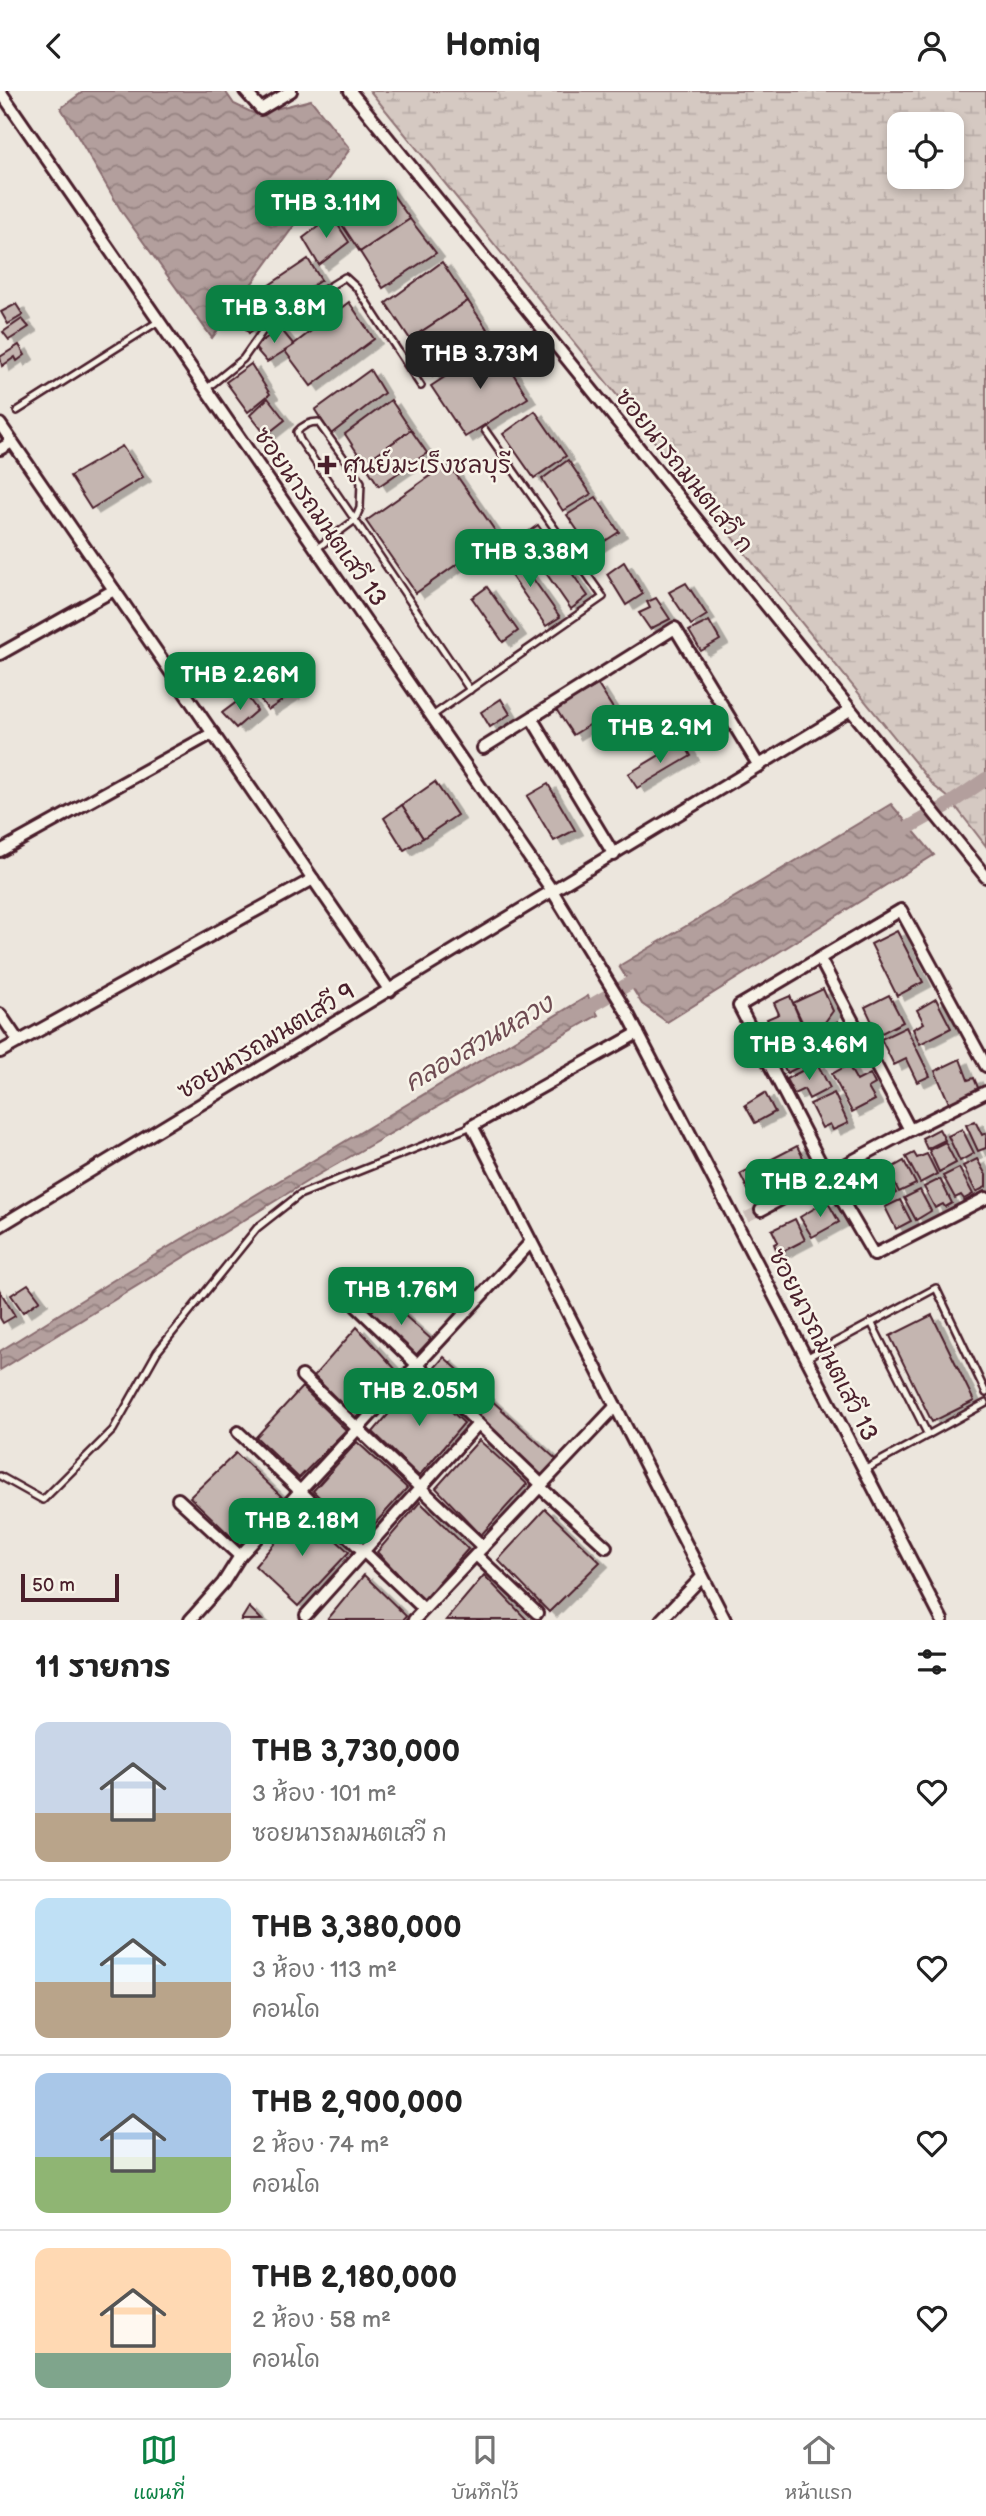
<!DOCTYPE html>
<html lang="th">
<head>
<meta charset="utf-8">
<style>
	:root { --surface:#fff; --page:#f2f2f2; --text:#222; --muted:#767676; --line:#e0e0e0; --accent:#0b8043 }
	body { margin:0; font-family:"Balsamiq Sans","Playpen Sans Thai",sans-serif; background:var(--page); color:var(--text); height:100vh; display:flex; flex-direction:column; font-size:26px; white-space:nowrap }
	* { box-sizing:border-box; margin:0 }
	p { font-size:23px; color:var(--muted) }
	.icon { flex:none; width:38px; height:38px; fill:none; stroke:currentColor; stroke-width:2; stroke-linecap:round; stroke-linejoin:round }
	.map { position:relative; height:1529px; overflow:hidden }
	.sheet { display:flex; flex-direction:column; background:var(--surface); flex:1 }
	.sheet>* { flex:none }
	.controls { position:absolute; left:887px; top:21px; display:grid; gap:14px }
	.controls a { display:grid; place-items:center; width:77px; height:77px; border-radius:14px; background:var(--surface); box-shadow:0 4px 10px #0003; font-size:35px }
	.scale { position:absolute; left:21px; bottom:18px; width:98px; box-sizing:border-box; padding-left:7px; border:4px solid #4a1f2b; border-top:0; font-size:19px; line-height:24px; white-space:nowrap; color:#4a1f2b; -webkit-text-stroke:5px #f7f3e8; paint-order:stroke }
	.price { position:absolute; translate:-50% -60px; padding:0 16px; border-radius:14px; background:var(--accent); color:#fff; font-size:23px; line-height:46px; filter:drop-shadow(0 2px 4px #0008) }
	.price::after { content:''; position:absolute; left:50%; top:42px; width:21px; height:16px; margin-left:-10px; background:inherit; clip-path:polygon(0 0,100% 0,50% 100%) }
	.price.selected { background:#222; color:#fff }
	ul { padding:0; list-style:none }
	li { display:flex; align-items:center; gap:21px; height:175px; padding:0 35px }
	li+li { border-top:2px solid var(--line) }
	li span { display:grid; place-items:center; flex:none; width:196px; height:140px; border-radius:14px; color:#555 }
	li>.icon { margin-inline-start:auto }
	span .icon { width:84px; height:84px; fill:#fffc; stroke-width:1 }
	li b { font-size:30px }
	h2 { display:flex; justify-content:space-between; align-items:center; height:84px; padding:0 35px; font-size:30px }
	header { display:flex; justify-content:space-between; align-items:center; height:91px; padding:0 35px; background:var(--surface); font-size:32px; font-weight:700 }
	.dock { display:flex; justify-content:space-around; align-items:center; height:98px; border-top:2px solid var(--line); background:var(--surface); font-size:19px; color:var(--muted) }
	.dock a { display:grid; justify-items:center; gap:4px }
	.dock .selected { color:var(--accent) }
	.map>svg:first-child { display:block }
</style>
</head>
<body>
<header><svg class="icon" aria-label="back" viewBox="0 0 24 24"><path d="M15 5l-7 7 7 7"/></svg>Homiq<svg class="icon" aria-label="person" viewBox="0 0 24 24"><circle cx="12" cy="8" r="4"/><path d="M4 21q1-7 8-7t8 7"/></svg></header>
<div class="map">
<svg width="986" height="1529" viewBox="0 0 986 1529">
	<defs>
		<pattern id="wetland-marsh" width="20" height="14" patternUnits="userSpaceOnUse" patternTransform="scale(1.75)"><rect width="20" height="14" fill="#d5c9c2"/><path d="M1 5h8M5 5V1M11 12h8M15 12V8" fill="none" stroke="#b8aca7"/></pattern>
		<pattern id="water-waves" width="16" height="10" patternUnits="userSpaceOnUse" patternTransform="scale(1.75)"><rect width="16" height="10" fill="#b39f9d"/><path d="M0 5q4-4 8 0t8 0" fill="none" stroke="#948180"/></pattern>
		<filter id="shadow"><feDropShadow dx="8" dy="4.5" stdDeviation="0" flood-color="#0004"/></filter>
	</defs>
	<rect width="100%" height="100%" fill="#ece6dd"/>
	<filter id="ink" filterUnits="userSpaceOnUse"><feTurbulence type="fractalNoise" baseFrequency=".0143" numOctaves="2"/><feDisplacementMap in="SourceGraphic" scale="14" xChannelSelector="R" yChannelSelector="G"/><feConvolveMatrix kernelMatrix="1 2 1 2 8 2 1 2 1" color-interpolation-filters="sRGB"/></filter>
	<g filter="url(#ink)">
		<path fill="url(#wetland-marsh)" stroke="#907476" stroke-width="2" fill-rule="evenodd" d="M370,0H986V755L949,707L934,695ZM900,33H952V86H900Z"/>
		<g fill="url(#water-waves)" stroke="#896c6f" stroke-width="2">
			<path d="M84,0H225L234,13L255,23L311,9L350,58L212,247L122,121L61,17Z"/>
			<path d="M891,713L934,764L667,931L642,913L619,875Z"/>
			<path d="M588,905L598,924L311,1088L0,1279V1260L120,1185Z"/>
		</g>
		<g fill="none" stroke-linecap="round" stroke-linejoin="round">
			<g stroke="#b39f9d" stroke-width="14">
				<path d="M895,744L945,716L986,688"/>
				<path d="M578,922L646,883"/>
			</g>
		</g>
		<g fill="#c4b5b0" stroke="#4a1f2b" stroke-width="2" filter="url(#shadow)">
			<path d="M386,94L410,128L360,161L337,126Z"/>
			<path d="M332,125L349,151L319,174L303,147Z"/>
			<path d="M410,128L436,162L383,197L360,161Z"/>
			<path d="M308,168L321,189L272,223L256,203Z"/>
			<path d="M442,171L468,210L410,248L386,212Z"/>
			<path d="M468,210L493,247L433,285L410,248Z"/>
			<path d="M349,211L374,248L311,295L285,260Z"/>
			<path d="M16,213L23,224L8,233L1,221Z"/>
			<path d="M250,223L259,234L249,242L240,230Z"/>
			<path d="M22,228L29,236L9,249L3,241Z"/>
			<path d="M280,237L294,254L267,271L254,256Z"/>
			<path d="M495,253L528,307L465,346L431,295Z"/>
			<path d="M19,254L25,264L17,270L15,266L2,275L0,266Z"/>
			<path d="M251,273L270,303L248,321L226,291Z"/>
			<path d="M370,279L384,302L331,343L315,319Z"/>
			<path d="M268,307L285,329L266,344L250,324Z"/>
			<path d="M391,309L411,339L364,372L345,343Z"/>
			<path d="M535,320L566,365L534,387L503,343Z"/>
			<path d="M411,339L427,362L379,395L364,372Z"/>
			<path d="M122,355L143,386L91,418L70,385Z"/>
			<path d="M568,369L591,403L563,420L542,388Z"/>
			<path d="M448,372L498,444L416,502L366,430Z"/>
			<path d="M596,406L619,441L591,459L567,424Z"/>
			<path d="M538,434L588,505L571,518L521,446Z"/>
			<path d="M514,461L560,526L546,535L501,470Z"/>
			<path d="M624,471L643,503L626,514L607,483Z"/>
			<path d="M686,492L707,524L691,534L669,501Z"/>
			<path d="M487,496L518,540L503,551L472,507Z"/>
			<path d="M656,507L670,528L650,538L639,522L650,517L647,511Z"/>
			<path d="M709,530L720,549L701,560L689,540Z"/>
			<path d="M280,585L292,603L268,619L256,602Z"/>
			<path d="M598,594L614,619L573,644L556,618Z"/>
			<path d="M246,604L257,619L236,637L222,622Z"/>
			<path d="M501,608L510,623L490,636L481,621Z"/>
			<path d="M683,650L691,665L637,697L628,683Z"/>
			<path d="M435,691L457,724L423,747L402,714Z"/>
			<path d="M548,693L575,739L554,750L527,705Z"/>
			<path d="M402,714L423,747L404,759L384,727Z"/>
			<path d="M897,840L923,891L897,905L871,853Z"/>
			<path d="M823,898L833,920L820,938L808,943L793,912Z"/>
			<path d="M889,904L903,931L878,944L865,916Z"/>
			<path d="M790,905L807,946L779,957L767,928L779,923L774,912Z"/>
			<path d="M936,908L951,937L920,953L913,938L924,932L917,919Z"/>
			<path d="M838,930L853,956L831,968L827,962L821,965L810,946Z"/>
			<path d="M906,936L930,985L917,991L906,968L894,974L881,948Z"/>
			<path d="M806,949L815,968L787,982L777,963Z"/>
			<path d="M960,968L968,989L974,987L979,999L949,1012L935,980Z"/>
			<path d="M817,972L830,997L809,1008L804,998L794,1003L786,988Z"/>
			<path d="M848,974L857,990L870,983L875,993L868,997L875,1009L852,1021L832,983Z"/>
			<path d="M765,1002L775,1021L755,1032L745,1014Z"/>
			<path d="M834,1002L848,1032L833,1039L830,1033L822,1037L810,1013Z"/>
			<path d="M975,1030L982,1044L986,1042V1057L978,1060L966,1034Z"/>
			<path d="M939,1038L945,1049L927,1058L922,1047Z"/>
			<path d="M962,1038L974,1062L960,1070L948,1045Z"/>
			<path d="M945,1051L956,1072L939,1081L929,1059Z"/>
			<path d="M797,1055L809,1078L781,1092L770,1069Z"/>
			<path d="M914,1062L917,1067L927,1063L937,1083L920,1092L906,1066Z"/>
			<path d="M977,1068L986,1084V1096L976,1101L963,1075Z"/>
			<path d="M765,1070L777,1094L752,1107L740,1083Z"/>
			<path d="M904,1070L916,1093L899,1101L888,1079Z"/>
			<path d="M959,1077L973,1103L964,1108L961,1104L955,1107L943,1085Z"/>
			<path d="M884,1079L896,1102L878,1111L867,1088Z"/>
			<path d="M940,1088L952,1112L945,1116L943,1113L935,1117L924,1096Z"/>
			<path d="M920,1099L931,1120L916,1129L904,1107Z"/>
			<path d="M900,1109L911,1130L896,1138L885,1116Z"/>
			<path d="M827,1110L839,1131L812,1146L800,1126Z"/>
			<path d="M795,1128L805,1149L778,1163L774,1153L778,1151L772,1139Z"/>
			<path d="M28,1193L40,1209L23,1221L11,1204Z"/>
			<path d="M0,1200L15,1225L3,1232L0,1227Z"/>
			<path d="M384,1206L431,1248L415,1265L371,1221Z"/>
			<path d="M932,1224L974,1310L932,1331L890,1245Z"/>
			<path d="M357,1236L398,1281L356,1327L314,1285Z"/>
			<path d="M444,1266L557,1369L542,1385L430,1282Z"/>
			<path d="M418,1289L464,1332L419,1385L373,1341Z"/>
			<path d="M302,1296L346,1339L299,1387L256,1346Z"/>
			<path d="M479,1349L527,1393L481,1444L436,1397Z"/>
			<path d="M357,1351L407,1397L362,1447L313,1400Z"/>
			<path d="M236,1362L282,1406L240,1454L190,1406Z"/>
			<path d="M420,1411L468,1458L423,1509L377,1461Z"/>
			<path d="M545,1418L600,1471L549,1521L498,1469Z"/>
			<path d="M303,1419L349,1461L298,1515L255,1475Z"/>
			<path d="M364,1484L406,1525L403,1529H327Z"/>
			<path d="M484,1484L527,1529H446Z"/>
			<path d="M249,1516L262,1529H241Z"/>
		</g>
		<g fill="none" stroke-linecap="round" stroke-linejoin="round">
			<path stroke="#ccbeb9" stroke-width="10" stroke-dasharray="10 5" stroke-linecap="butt" d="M746,1126L761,1119"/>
			<defs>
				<g id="lane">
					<path d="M206,298L243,268L262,241L275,229L345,186L357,197L421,295"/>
					<path d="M17,320L159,230"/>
					<path d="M316,458L355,429L300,349L297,341C303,334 309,331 318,331L361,391L360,417L355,429L470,599"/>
					<path d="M432,625L603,506L485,339"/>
					<path d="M871,1231L928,1344"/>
					<path d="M806,1267L936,1197L986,1302"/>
					<path d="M864,1379L986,1312"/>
					<path d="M0,1385L43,1409L113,1339L157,1261L257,1137L299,1104L472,1035"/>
				</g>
				<g id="street">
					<path d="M0,0L553,801L629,925L942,1529"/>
					<path d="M245,0L261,18L291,0"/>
					<path d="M350,0L986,786"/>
					<path d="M0,333L390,900"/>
					<path d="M0,358L12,351"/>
					<path d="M0,563L114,499"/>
					<path d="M532,628L614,764"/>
					<path d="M483,657L675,537L759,675"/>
					<path d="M0,760L213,642"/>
					<path d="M820,868L910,1039"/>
					<path d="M0,923L19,951"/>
					<path d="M638,942L472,1035L725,1529"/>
					<path d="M0,961L313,788"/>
					<path d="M986,975L901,819L739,915L826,1082L874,1164L986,1107"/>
					<path d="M761,1119L910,1039L986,1001"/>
					<path d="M0,1135L850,619"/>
					<path d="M356,1215L542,1394"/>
					<path d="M302,1285L483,1456"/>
					<path d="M238,1341L424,1518"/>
					<path d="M540,1396L606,1456"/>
					<path d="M178,1408L240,1465"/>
					<path d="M476,1464L537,1522"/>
					<path d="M306,1524L478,1333"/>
					<path d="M190,1529L223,1492L240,1465L530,1152"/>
					<path d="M414,1529L615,1316"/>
					<path d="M661,1529L702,1486"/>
				</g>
			</defs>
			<use href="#lane" stroke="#4a1f2b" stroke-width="10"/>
			<use href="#street" stroke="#4a1f2b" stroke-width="16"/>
			<use href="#lane" stroke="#f7f3e8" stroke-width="5"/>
			<use href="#street" stroke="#f7f3e8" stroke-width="10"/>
		</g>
	</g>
	<path fill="#4a1f2b" stroke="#f7f3e8" stroke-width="2.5" d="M323.5 363.5h7v7h7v7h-7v7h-7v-7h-7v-7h7z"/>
	<g text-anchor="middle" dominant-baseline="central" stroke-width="5" stroke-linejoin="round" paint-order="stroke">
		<g font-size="24" fill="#4a1f2b" stroke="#f7f3e8" text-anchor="start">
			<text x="343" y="374">ศูนย์มะเร็งชลบุรี</text>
		</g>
		<g font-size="24" fill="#4a1f2b" stroke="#f7f3e8">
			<text transform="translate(684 380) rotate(51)">ซอยนารถมนตเสวี ก</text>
			<text transform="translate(320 426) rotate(55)">ซอยนารถมนตเสวี 13</text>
			<text transform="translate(266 950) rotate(-31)">ซอยนารถมนตเสวี 9</text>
			<text transform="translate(823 1254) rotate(63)">ซอยนารถมนตเสวี 13</text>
		</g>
		<g font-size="26" font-style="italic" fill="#6f4c53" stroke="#f7f3e8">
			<text transform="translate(479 953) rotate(-30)">คลองสวนหลวง</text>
		</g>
	</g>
</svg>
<div class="controls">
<a><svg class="icon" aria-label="locate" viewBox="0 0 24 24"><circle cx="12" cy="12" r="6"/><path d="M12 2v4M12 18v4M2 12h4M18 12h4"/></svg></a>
</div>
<div class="scale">50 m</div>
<b class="price" style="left:326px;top:149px">THB 3.11M</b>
<b class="price" style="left:274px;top:254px">THB 3.8M</b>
<b class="price selected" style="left:480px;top:300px">THB 3.73M</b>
<b class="price" style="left:530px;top:498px">THB 3.38M</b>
<b class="price" style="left:240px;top:621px">THB 2.26M</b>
<b class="price" style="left:660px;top:674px">THB 2.9M</b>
<b class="price" style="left:809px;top:991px">THB 3.46M</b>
<b class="price" style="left:820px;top:1128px">THB 2.24M</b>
<b class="price" style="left:401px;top:1236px">THB 1.76M</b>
<b class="price" style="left:419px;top:1337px">THB 2.05M</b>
<b class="price" style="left:302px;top:1467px">THB 2.18M</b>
</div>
<section class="sheet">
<h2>11 รายการ<svg class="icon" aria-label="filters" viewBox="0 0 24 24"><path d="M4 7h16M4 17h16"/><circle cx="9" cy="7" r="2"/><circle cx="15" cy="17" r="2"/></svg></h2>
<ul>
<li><span style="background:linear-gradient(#c9d6e8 65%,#b9a48a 0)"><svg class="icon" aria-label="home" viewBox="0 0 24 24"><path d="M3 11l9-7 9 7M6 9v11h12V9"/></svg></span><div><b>THB 3,730,000</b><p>3 ห้อง · 101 m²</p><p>ซอยนารถมนตเสวี ก</p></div><svg class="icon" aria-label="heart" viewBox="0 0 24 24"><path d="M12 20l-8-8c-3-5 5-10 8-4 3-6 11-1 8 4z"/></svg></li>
<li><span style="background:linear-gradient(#bfe0f5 60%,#b9a48a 0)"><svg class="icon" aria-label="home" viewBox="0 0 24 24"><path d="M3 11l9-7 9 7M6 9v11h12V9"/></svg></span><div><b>THB 3,380,000</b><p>3 ห้อง · 113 m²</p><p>คอนโด</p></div><svg class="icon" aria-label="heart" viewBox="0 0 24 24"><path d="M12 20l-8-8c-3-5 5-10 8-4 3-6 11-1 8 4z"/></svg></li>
<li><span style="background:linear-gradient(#a9c7e8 60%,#8fb573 0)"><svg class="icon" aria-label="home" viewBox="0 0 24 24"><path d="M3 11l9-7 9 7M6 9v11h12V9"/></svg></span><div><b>THB 2,900,000</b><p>2 ห้อง · 74 m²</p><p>คอนโด</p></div><svg class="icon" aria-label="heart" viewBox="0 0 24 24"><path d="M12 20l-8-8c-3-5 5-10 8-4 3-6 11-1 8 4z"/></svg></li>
<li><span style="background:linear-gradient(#ffd9b3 75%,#7fa58c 0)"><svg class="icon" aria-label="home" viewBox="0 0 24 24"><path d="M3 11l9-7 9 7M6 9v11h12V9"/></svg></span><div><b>THB 2,180,000</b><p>2 ห้อง · 58 m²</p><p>คอนโด</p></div><svg class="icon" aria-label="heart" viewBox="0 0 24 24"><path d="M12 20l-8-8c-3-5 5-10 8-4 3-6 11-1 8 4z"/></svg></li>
</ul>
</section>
<nav class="dock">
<a class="selected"><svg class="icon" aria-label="map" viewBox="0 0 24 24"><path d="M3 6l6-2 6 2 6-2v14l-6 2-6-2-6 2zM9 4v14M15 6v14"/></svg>แผนที่</a>
<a><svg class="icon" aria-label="saved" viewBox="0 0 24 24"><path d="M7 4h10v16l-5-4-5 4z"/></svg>บันทึกไว้</a>
<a><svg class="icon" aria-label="home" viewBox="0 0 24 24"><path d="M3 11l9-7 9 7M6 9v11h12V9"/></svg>หน้าแรก</a>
</nav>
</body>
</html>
